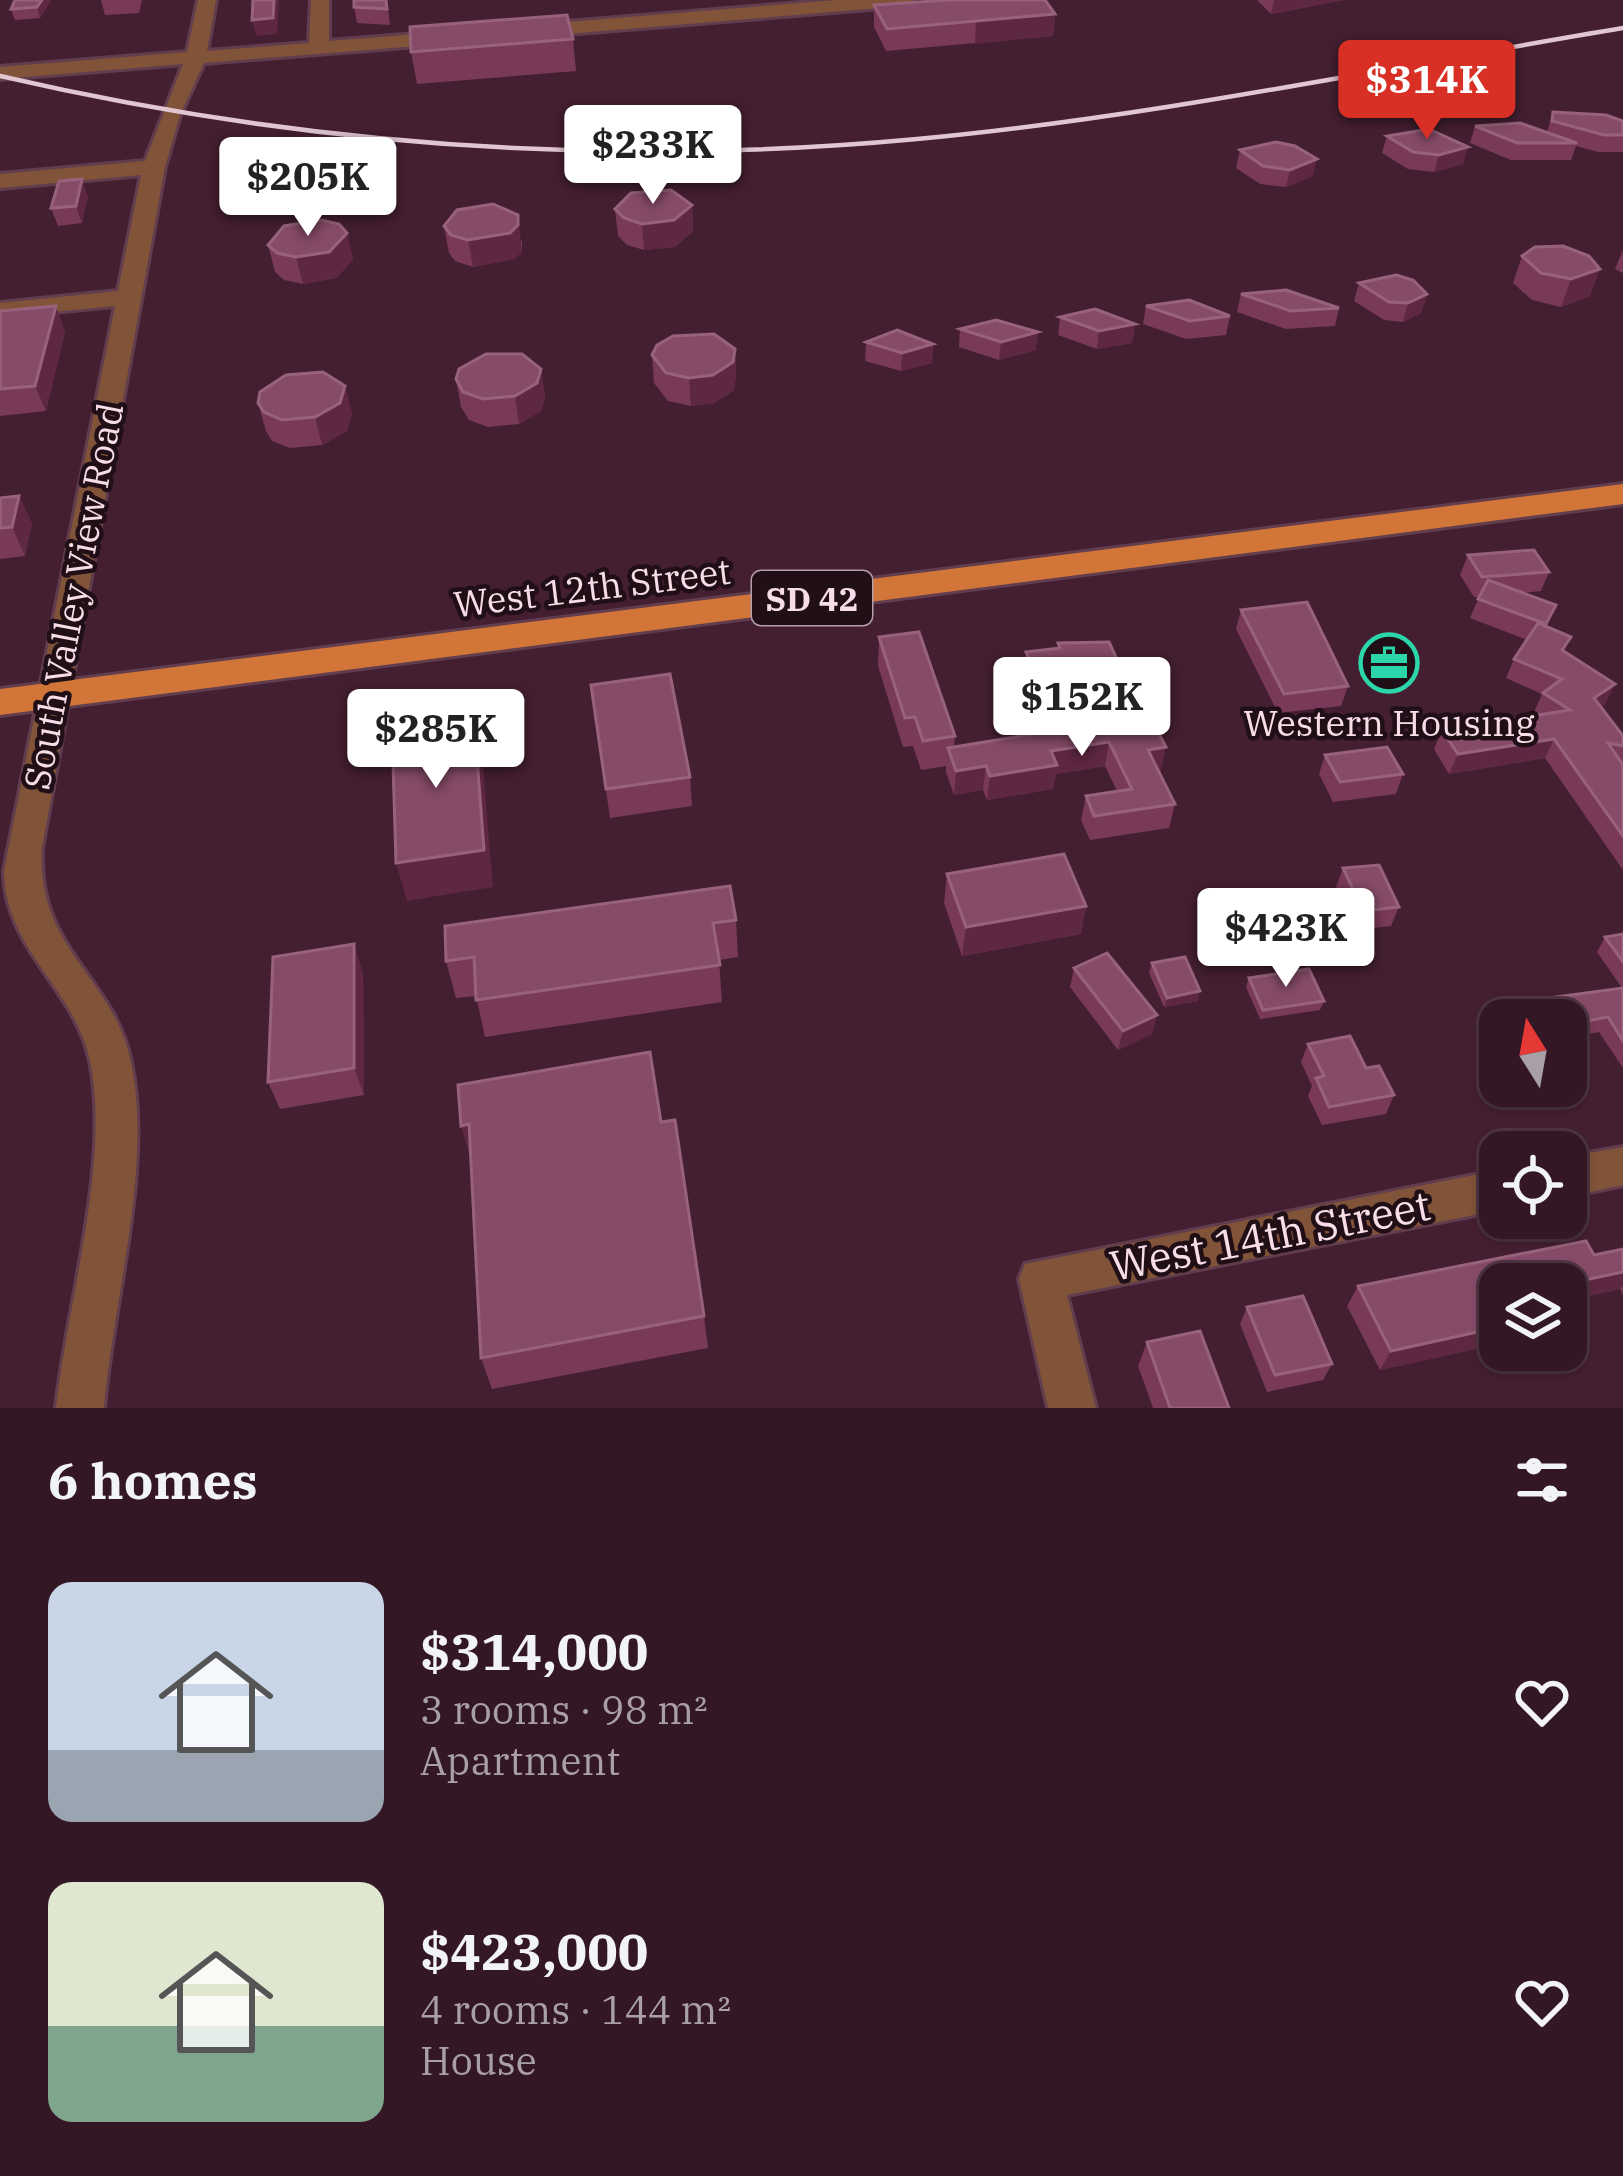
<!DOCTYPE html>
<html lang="en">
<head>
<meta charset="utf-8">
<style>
	:root { --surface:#331725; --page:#3b202d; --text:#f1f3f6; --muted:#a99fa7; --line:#4e3642; --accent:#d93025 }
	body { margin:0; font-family:"IBM Plex Serif",serif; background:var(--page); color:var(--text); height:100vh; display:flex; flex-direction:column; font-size:45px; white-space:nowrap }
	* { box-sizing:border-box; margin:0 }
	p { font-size:39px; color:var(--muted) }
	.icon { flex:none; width:66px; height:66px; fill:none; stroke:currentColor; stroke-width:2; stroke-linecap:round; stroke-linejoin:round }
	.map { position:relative; height:1408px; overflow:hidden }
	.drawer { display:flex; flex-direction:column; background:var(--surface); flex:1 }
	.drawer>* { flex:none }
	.needle { width:78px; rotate:349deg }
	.tools { position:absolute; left:1479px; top:999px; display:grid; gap:24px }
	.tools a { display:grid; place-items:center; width:108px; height:108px; border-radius:24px; background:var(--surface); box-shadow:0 3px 9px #0004,0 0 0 3px var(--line); font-size:60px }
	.price { position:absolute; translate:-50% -102px; padding:0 27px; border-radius:12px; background:#fff; color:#222; font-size:39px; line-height:78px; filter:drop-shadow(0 3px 6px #0008) }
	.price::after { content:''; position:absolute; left:50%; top:72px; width:36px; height:27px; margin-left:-18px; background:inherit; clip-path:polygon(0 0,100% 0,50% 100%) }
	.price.current { background:var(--accent); color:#fff }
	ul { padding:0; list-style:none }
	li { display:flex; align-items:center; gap:36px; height:300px; padding:0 48px }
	li span { display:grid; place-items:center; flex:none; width:336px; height:240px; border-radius:24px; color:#555 }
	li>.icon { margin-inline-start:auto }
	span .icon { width:144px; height:144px; fill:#fffc; stroke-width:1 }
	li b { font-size:51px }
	h2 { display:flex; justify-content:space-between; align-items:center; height:144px; padding:0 48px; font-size:51px }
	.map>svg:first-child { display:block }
</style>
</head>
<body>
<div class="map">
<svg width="1623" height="1408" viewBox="0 0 1623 1408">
	<rect width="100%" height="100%" fill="#441f31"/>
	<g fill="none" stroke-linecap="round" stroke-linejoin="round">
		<defs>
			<g id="minor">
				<path d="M198,0H216L207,51L309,43L311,0H329V41L455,31L465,37L455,43L204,63L180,115L165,167L42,848C36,950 113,975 131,1062C153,1168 113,1300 104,1408H56C67,1304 111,1162 90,1061C76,990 4,948 4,871L115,306L0,317V303L118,291L141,175L0,188V174L145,161L183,64L0,79V67L187,52Z"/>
				<path d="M837,0H914L905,6L530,37L520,31L530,25Z"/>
				<path d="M1623,1147V1185L1566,1197V1157Z"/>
				<path d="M1500,1170V1210L1067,1295L1096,1408H1048L1019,1279L1025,1264Z"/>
			</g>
			<path id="major" d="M1623,484V504L0,715V689Z"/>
		</defs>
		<use href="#minor" stroke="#613d4e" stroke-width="6"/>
		<use href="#major" stroke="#613d4e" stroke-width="6"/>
		<use href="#minor" fill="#815338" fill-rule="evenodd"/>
		<use href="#major" fill="#d27538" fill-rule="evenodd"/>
		<path stroke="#e1c6d2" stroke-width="4.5" d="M0,76C302,146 607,168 917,139C1154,117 1388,67 1623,28"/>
	</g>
	<g fill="#793959">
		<path d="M15,0H51L40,18L15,20L11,9Z"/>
		<path d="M101,0H142L139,13L105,15Z"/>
		<path d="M387,0L390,25L357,23L354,7Z"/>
		<path d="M1257,0H1344L1271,14Z"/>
		<path d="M874,5L1055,14L1053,36L886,51L874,27Z"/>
		<path d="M573,39L576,71L417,84L411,52Z"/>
		<path d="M1553,112L1623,121V152H1598L1576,146L1571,160H1511L1470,143L1475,126L1547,132Z"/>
		<path d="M1387,136L1463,164L1434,172L1408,169L1382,153Z"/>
		<path d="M1240,150L1313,176L1286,187L1260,184L1236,168Z"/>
		<path d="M88,196L82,223L58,226L51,208Z"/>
		<path d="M692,205L693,231L675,247L644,250L627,245L618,236L615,209Z"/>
		<path d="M444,226L522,241V252L514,259L473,267L455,261L449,253Z"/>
		<path d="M347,233L353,260L336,278L303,284L284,280L275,272L268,245Z"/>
		<path d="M1535,247L1590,296L1561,307L1532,300L1513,283L1522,256Z"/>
		<path d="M1623,250V273L1615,269Z"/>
		<path d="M1359,283L1427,294L1421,313L1403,322L1384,320L1354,301Z"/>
		<path d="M1241,294L1339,308L1335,326L1286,329L1237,312Z"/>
		<path d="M1146,306L1230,316L1226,335L1186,339L1143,324Z"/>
		<path d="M0,311L65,331L46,411L0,416Z"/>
		<path d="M1060,317L1135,324L1132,343L1097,349L1058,335Z"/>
		<path d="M960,329L1036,350L999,360L959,347Z"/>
		<path d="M866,342L933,344L932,363L901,371L865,361Z"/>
		<path d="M735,349L736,376L734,390L714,403L691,406L668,401L654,383L652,355Z"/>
		<path d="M541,369L545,397L541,411L519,424L488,427L469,420L461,407L456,379Z"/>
		<path d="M345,386L352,414L347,431L322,445L290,448L272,441L266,431L258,403Z"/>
		<path d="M19,496L32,524L25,556L0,559V498Z"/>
		<path d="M1468,555L1549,572L1541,591L1522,593L1556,605L1546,627L1571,637L1564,651L1615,684L1605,704L1601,707L1623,736V870L1545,758L1449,774L1434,749L1442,730L1538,715L1534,712L1542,694L1506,678L1514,659L1527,640L1470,618L1479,597H1474L1460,575Z"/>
		<path d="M1241,610L1348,686L1341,706L1278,713L1236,629Z"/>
		<path d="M879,637L955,736L954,747L1149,715L1161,771L1158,772L1175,804L1169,828L1090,840L1081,820L1086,796L1117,791L1105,766L1056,774L1053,789L987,800L983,790L954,795L946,772V766L921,770L913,746L903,747L878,666Z"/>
		<path d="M1058,643L1121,668L1117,688L1053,696L1050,688L1031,691L1024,672L1026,652L1058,649Z"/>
		<path d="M591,685L690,777L692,806L610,818Z"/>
		<path d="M1325,755L1403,774L1396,794L1333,802L1319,774Z"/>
		<path d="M1343,868L1399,907L1391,926L1356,930L1336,887Z"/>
		<path d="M947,874L1086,906L1081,934L962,956L944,903Z"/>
		<path d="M736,920L738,957L719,960L722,1002L485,1037L476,996L456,998L446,961Z"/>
		<path d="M1623,934V1068L1599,1032L1566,1038V1020H1510L1527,1017L1526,1015L1534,1000L1622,988L1597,952L1605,937Z"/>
		<path d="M1152,963L1198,1001L1164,1007L1149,973Z"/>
		<path d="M1074,968L1157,1015L1152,1034L1118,1050L1070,987Z"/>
		<path d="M363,973L364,1095L280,1109L268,1082Z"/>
		<path d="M1249,978L1324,1001L1320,1010L1260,1019L1246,987Z"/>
		<path d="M1500,1040V1070L1492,1056Z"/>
		<path d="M1308,1044L1366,1068L1394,1095L1386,1114L1322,1125L1308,1096L1312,1086L1301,1062Z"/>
		<path d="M1623,1249V1295L1620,1289L1566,1301V1284H1500V1334L1493,1345L1380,1370L1347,1306L1358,1286L1594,1255Z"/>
		<path d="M1247,1307L1332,1364L1323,1380L1267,1392L1240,1324Z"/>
		<path d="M704,1316L708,1348L492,1389L481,1358Z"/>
		<path d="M1147,1342L1229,1408H1153L1138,1366Z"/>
	</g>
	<g fill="#5e2742">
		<path d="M42,0H51L40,18L37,7Z"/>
		<path d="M274,0H279L277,34L256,36L252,20Z"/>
		<path d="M1274,0H1344L1271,14Z"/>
		<path d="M1055,14L1053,36L975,44L976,22Z"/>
		<path d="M1468,147L1463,164L1434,172L1439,155Z"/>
		<path d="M1317,159L1313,176L1286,187L1290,170Z"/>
		<path d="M82,179L88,196L82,223L76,206Z"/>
		<path d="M692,205L693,231L675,247L644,250L642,224Z"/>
		<path d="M518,215L522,252L514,259L473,267L468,240Z"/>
		<path d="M347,233L353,260L336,278L303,284L296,257Z"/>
		<path d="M1600,269L1590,296L1561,307L1571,279Z"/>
		<path d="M1427,294L1421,313L1403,322L1408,303Z"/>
		<path d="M56,306L65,331L46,411L35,386Z"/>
		<path d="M1135,324L1132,343L1097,349L1099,331Z"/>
		<path d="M1038,332L1036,350L999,360L1001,342Z"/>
		<path d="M933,344L932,363L901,371L902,353Z"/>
		<path d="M735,349L736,376L734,390L714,403L691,406L689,378Z"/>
		<path d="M541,369L545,397L541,411L519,424L515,396Z"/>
		<path d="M345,386L352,414L347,431L322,445L315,417Z"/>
		<path d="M19,496L32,524L25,556L12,527Z"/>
		<path d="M1615,684L1605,704L1585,718L1594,698Z"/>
		<path d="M474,718L482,756L493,887L407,901L396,863Z"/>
		<path d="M1554,739L1545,758L1449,774L1458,754Z"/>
		<path d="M1109,742L1105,766L1056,774L1053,789L987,800L990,776L1051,751Z"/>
		<path d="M1166,747L1161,771L1143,774L1148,750Z"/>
		<path d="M986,766L983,790L954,795L956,771Z"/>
		<path d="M1086,906L1081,934L962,956L966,927Z"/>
		<path d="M354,944L363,973L364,1095L354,1068Z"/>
		<path d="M1200,991L1198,1001L1164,1007L1167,998Z"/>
		<path d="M1157,1015L1152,1034L1118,1050L1123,1031Z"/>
		<path d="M469,1124L471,1160L461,1126Z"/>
		<path d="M1623,1272V1285L1620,1289L1566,1301V1284Z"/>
		<path d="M1500,1327V1334L1493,1345L1380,1370L1391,1351Z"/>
	</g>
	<g fill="#864b68" stroke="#98627c" stroke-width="3">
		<path d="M15,0H42L37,7L11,9Z"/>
		<path d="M253,0H274L273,18L252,20Z"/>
		<path d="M354,0H386L387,9L354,7Z"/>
		<path d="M948,0H1045L1055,14L887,29L874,5Z"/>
		<path d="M567,15L573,39L411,52L410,27Z"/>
		<path d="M1553,112L1606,115L1623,121V135H1604L1552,121Z"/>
		<path d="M1520,123L1577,143H1517L1475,126Z"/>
		<path d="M1429,129L1468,147L1439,155L1413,152L1387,136Z"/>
		<path d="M1276,142L1295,146L1317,159L1290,170L1263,166L1240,150Z"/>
		<path d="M82,179L76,206L51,208L59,181Z"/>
		<path d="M671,190L692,205L674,220L642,224L624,218L615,209L631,193Z"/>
		<path d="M493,204L518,215V225L510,233L468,240L451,235L444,226L457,210Z"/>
		<path d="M321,220L339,224L347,233L329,252L296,257L277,253L268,245L284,226Z"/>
		<path d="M1563,246L1589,256L1600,269L1571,279L1541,273L1522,256L1535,247Z"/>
		<path d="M1396,275L1413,280L1427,294L1408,303L1389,302L1359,283Z"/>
		<path d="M1286,290L1339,308L1291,311L1241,294Z"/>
		<path d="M1189,300L1230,316L1190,321L1146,306Z"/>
		<path d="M56,306L35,386L0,389V311Z"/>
		<path d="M1095,309L1135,324L1099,331L1060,317Z"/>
		<path d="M996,320L1038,332L1001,342L960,329Z"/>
		<path d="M897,330L933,344L902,353L866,342Z"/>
		<path d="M714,334L735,349L733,362L713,375L689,378L666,373L652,355L657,345L673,336Z"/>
		<path d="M486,354H522L541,369L537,383L515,396L483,399L463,392L456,379L459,369Z"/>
		<path d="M323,372L345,386L340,403L315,417L282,420L264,412L258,403L260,392L286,375Z"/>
		<path d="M19,496L12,527L0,528V498Z"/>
		<path d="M1534,550L1549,572L1482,577L1468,555Z"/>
		<path d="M1488,580L1556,605L1546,624L1478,599Z"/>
		<path d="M1307,602L1348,686L1284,694L1241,610Z"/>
		<path d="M1538,623L1571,637L1562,650L1615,684L1594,698L1623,736V746L1608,743L1623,765V836L1554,739L1458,754L1442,730L1570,710L1543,693L1562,679L1514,659Z"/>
		<path d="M919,632L955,736L923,741L915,717L905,718L879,637Z"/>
		<path d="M1109,642L1121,668L1056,676L1053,669L1034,671L1026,652L1060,648L1058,643Z"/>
		<path d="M670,674L690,777L606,789L591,685Z"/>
		<path d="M1149,715L1166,747L1148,750L1175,804L1094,816L1086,796L1132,789L1109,742L1051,751L1057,765L990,776L986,766L956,771L948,748Z"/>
		<path d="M474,718L484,850L396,863L392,729Z"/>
		<path d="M1387,747L1403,774L1340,782L1325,755Z"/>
		<path d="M1064,854L1086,906L966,927L947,874Z"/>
		<path d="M1379,865L1399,907L1363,911L1343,868Z"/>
		<path d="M730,886L736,920L713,923L720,965L476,1000L474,957L446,961L445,926Z"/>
		<path d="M1623,934V962L1605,937Z"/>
		<path d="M354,944V1068L268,1082L273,957Z"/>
		<path d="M1107,953L1157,1015L1123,1031L1074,968Z"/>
		<path d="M1185,957L1200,991L1167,998L1152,963Z"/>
		<path d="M1309,969L1324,1001L1263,1010L1249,978Z"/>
		<path d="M1623,988V1041L1608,1017L1566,1025V1020H1546L1534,1000Z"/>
		<path d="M1534,1016L1536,1020H1510Z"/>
		<path d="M1350,1036L1366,1068L1379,1066L1394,1095L1329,1107L1316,1078L1324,1076L1308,1044Z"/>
		<path d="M650,1052L661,1122L675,1120L704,1316L481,1358L469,1124L461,1126L458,1085Z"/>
		<path d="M1586,1241L1594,1255L1623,1249V1272L1566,1284H1500V1299L1493,1300L1500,1314V1327L1391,1351L1358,1286Z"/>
		<path d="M1303,1296L1332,1364L1275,1375L1247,1307Z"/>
		<path d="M1200,1331L1229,1408H1170L1147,1342Z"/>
	</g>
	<defs>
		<symbol id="office-ring" viewBox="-11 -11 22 22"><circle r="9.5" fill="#200f17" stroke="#2dd5ab" stroke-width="1.5"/><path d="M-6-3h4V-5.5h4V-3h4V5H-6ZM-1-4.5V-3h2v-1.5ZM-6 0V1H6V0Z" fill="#2dd5ab"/></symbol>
	</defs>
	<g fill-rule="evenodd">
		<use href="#office-ring" x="1356" y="630" width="66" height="66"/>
	</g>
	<g text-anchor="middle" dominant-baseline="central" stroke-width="9" stroke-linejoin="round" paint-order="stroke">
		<rect fill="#200f17" stroke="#b69fa9" stroke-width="3" x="752" y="571" width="120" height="54" rx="9"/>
		<g font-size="33" font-weight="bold" fill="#f7dde8">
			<text x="812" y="598">SD 42</text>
		</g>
		<g font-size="36" fill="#f7dde8" stroke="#200f17">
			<text transform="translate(592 587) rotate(-7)">West 12th Street</text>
			<text transform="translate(73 596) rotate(-79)">South Valley View Road</text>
		</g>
		<g font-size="36" fill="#f7dde8" stroke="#200f17">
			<text x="1389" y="722">Western Housing</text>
		</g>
		<g font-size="42" fill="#f7dde8" stroke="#200f17">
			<text transform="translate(1270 1235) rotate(-11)">West 14th Street</text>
		</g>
	</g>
</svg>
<div class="tools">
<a><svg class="needle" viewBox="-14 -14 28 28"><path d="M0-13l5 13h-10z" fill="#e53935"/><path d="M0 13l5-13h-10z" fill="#a99fa7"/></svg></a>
<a><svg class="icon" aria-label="locate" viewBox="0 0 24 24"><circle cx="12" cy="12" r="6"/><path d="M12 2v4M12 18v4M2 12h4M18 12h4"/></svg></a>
<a><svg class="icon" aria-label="layers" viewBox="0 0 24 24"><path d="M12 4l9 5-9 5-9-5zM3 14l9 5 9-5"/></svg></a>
</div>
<b class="price current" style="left:1427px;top:142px">$314K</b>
<b class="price" style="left:653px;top:207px">$233K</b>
<b class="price" style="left:308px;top:239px">$205K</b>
<b class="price" style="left:1082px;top:759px">$152K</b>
<b class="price" style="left:436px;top:791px">$285K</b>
<b class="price" style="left:1286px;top:990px">$423K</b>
</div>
<section class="drawer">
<h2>6 homes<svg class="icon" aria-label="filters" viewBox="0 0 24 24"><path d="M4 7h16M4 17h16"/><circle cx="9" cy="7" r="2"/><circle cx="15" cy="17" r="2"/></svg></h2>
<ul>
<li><span style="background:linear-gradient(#c9d6e8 70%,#9aa5b1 0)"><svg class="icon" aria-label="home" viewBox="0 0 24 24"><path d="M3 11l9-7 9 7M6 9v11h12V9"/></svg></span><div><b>$314,000</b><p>3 rooms · 98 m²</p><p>Apartment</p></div><svg class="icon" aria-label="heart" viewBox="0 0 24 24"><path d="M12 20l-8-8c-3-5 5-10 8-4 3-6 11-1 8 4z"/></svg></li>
<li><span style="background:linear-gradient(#dfe7d0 60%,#7fa58c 0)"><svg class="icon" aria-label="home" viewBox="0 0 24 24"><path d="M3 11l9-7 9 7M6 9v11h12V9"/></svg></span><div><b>$423,000</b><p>4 rooms · 144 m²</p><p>House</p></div><svg class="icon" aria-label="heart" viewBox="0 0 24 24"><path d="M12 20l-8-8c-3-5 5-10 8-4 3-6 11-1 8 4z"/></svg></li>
</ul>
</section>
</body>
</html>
